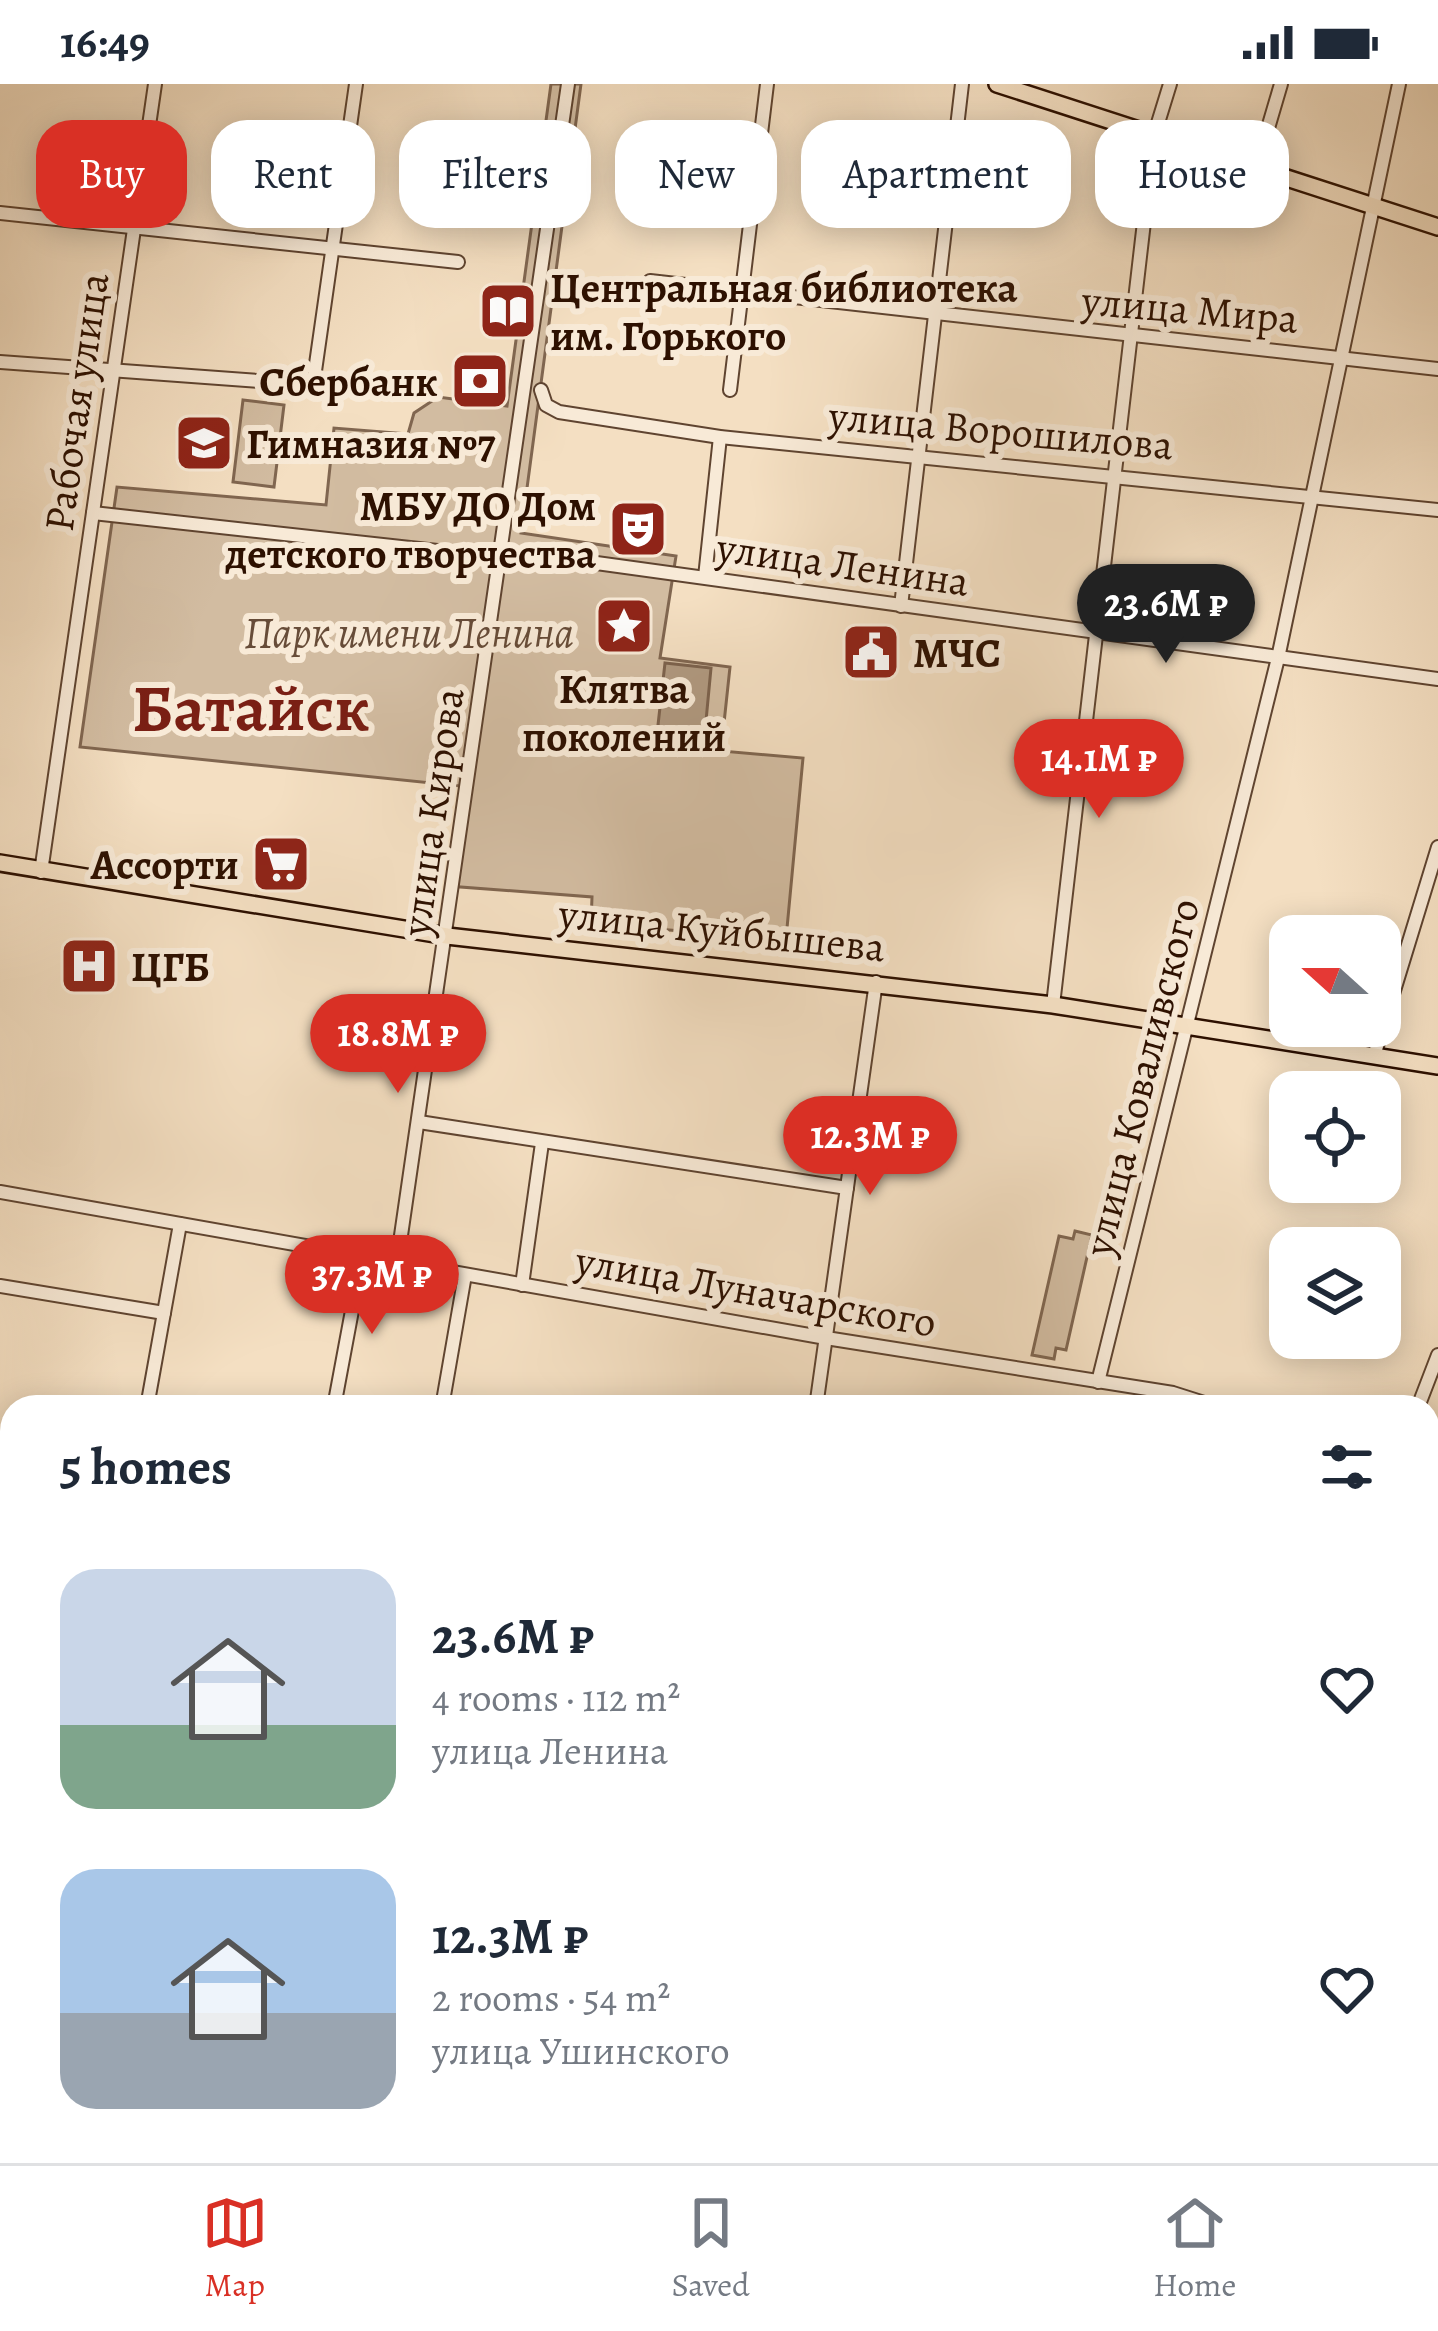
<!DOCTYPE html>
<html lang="en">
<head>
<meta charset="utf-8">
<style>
	:root { --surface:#fff; --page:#f2f2f3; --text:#1f2937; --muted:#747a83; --line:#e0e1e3; --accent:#d93025 }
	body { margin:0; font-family:Alegreya,serif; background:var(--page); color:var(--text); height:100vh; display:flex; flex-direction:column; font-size:45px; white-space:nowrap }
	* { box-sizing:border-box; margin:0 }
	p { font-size:39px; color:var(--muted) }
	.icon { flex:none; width:66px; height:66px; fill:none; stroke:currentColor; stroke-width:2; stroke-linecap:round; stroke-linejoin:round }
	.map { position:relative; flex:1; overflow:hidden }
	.drawer { position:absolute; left:0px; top:1311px; width:1440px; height:768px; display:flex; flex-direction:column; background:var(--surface); border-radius:36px 36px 0 0; box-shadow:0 6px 30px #0003 }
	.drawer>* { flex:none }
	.hud { position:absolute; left:36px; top:36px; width:1368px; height:108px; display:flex; gap:24px }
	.needle { width:78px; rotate:291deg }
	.controls { position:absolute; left:1269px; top:831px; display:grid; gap:24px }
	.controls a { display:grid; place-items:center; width:132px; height:132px; border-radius:24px; background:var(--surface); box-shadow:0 6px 30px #0003; font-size:60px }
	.price { position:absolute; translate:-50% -102px; padding:0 27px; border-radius:42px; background:var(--accent); color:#fff; font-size:39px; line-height:78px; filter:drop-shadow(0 3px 6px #0008) }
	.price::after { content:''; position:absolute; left:50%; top:72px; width:36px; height:27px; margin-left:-18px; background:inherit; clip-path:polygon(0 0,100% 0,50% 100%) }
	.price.current { background:#222; color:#fff }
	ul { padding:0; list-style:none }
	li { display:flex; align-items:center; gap:36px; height:300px; padding:0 60px }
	li span { display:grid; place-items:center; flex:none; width:336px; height:240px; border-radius:36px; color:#555 }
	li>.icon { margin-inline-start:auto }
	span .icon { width:144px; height:144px; fill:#fffc; stroke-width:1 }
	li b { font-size:51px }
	h2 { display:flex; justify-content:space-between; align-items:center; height:144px; padding:0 60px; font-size:51px }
	.chip { padding:0 42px; border-radius:36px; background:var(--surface); box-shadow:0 6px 30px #0003; font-size:42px; line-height:108px }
	.chip.current { background:var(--accent); color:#fff }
	.status { display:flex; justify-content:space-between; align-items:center; height:84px; padding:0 60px; background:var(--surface); direction:ltr }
	.status svg { height:33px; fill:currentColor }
	.tabs { display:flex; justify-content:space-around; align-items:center; height:168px; border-top:3px solid var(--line); background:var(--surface); font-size:33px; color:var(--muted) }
	.tabs a { display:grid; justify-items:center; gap:6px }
	.tabs .current { color:var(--accent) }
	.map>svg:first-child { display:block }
</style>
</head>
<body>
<div class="status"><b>16:49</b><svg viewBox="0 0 49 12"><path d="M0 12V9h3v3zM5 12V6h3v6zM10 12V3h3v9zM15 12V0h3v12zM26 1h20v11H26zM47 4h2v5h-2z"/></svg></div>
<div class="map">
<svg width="1438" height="2079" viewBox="0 0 1438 2079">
	<rect width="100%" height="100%" fill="#f4dfc2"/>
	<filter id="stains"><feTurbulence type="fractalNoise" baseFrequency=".00167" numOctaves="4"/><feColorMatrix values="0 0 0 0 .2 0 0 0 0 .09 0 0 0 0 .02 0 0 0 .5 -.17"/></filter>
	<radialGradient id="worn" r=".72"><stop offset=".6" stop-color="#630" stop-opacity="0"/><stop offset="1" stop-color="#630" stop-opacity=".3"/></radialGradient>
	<g fill="#d2bca1" stroke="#806650" stroke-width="3">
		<path d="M551,0H581L521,449L676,472L660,574L730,583L721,667L803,674L786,855L591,840L592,813L448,802L461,702L80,663L117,403L326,421L334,344L408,350L414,329L438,313L507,322Z"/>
		<path d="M243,316L284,321L274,403L233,398Z"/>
		<path d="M1075,1147L1092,1151L1066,1266L1056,1264L1054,1275L1032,1271L1059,1152L1073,1155Z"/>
	</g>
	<path fill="#b09980" stroke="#7c624d" stroke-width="3" d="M665,579L711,584L704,658L668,653L658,641Z"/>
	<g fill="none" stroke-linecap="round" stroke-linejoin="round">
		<path stroke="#7c624d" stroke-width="3" d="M501,2079L509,2067"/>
		<defs>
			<g id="minor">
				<path d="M1256,85L1281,0"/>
				<path d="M0,129L458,178"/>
				<path d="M650,197L1438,285"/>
				<path d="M0,278L313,301L356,0"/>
				<path d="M541,306L546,321L559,328L720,353L1438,426"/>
				<path d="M730,306L767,0"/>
				<path d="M93,429L501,474"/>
				<path d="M524,469L1438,595"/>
				<path d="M705,493L720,353"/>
				<path d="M901,522L962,0"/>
				<path d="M41,788L155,0"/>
				<path d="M1053,921L1154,52L1170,0"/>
				<path d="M1374,972L1438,763"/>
				<path d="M419,1038L847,1104"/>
				<path d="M0,1108L826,1254L1173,1309L1217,1323"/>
				<path d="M397,1179L568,0"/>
				<path d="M522,1201L542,1059"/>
				<path d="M0,1202L164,1229"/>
				<path d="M1098,1298L1278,574L1399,0"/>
				<path d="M147,1323L180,1140"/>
				<path d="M334,1323L362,1173"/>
				<path d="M442,1323L465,1191"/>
				<path d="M816,1323L876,898"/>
				<path d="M1418,1323L1438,1271"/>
				<path d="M1428,1401L1438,1404"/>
				<path d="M0,1803L12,1806"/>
				<path d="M1334,2067L1363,2079"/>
				<path d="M10,2079L12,2067"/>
				<path d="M308,2079L310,2067"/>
				<path d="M927,2079L935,2067"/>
				<path d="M1129,2079L1134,2067"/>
			</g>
			<g id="major">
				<path d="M997,0L1438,143"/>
				<path d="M0,779L447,852L1053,921L1438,982"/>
			</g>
		</defs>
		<use href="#minor" stroke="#5f4430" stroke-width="16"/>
		<use href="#major" stroke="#2d1000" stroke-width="20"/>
		<use href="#minor" stroke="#f8ead7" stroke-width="12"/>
		<use href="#major" stroke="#f4dfc2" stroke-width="15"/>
	</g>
	<defs>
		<symbol id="library-square" viewBox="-11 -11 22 22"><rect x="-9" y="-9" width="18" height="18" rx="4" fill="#8f2418" stroke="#f8ead7"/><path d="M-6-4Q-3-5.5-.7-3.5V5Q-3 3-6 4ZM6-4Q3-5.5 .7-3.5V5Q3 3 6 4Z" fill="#fff"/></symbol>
		<symbol id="bank-square" viewBox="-11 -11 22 22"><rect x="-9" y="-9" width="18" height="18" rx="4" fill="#8f2418" stroke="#f8ead7"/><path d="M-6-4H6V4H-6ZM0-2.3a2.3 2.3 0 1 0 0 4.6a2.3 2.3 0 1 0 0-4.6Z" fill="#fff"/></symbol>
		<symbol id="school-square" viewBox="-11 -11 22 22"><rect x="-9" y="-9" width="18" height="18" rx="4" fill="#8f2418" stroke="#f8ead7"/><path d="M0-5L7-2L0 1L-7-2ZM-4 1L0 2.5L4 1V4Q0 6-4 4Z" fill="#fff"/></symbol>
		<symbol id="theatre-square" viewBox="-11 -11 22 22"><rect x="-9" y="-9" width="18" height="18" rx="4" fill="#8f2418" stroke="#f8ead7"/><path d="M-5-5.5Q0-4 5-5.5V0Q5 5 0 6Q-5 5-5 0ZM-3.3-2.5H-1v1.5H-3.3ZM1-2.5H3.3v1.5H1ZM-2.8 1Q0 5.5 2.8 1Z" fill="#fff"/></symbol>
		<symbol id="sight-square" viewBox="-11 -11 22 22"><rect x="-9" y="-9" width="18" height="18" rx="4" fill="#8f2418" stroke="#f8ead7"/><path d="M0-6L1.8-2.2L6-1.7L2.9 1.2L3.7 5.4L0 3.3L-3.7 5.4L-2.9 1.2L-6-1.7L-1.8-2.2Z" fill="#fff"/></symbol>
		<symbol id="civic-square" viewBox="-11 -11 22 22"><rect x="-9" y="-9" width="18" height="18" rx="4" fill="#8f2418" stroke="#f8ead7"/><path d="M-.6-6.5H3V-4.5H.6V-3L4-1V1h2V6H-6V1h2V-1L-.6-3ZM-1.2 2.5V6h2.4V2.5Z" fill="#fff"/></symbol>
		<symbol id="supermarket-square" viewBox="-11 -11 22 22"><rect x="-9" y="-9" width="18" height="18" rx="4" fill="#8f2418" stroke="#f8ead7"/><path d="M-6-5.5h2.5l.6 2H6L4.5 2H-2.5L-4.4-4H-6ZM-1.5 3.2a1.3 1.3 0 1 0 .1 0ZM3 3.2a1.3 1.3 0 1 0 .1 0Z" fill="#fff"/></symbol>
		<symbol id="hospital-square" viewBox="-11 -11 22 22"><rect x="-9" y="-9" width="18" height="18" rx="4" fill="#8f2418" stroke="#f8ead7"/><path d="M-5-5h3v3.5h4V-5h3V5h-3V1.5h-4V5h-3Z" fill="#fff"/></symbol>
	</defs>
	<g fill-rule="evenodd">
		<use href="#library-square" x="475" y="194" width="66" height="66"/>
		<use href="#bank-square" x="447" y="264" width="66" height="66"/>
		<use href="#school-square" x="171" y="326" width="66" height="66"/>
		<use href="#theatre-square" x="605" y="412" width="66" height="66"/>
		<use href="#sight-square" x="591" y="509" width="66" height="66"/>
		<use href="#civic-square" x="838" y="535" width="66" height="66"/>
		<use href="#supermarket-square" x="248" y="747" width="66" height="66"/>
		<use href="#hospital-square" x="56" y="849" width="66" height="66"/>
	</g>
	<g text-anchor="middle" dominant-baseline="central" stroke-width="12" stroke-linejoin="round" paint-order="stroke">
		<g font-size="42" font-weight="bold" fill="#2d1000" stroke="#f8ead7" text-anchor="start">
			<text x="550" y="203">Центральная библиотека<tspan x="550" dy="48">им. Горького</tspan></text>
			<text x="438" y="297" text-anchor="end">Сбербанк</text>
			<text x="246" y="359">Гимназия №7</text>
			<text x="596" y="421" text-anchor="end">МБУ ДО Дом<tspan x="596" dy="48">детского творчества</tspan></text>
			<text x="913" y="568">МЧС</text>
			<text x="624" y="604" text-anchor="middle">Клятва<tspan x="624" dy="48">поколений</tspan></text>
			<text x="239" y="780" text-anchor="end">Ассорти</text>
			<text x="131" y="882">ЦГБ</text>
		</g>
		<g font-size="42" fill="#2d1000" stroke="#f8ead7">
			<text transform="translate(1190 225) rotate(5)">улица Мира</text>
			<text transform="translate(76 318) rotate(-82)">Рабочая улица</text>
			<text transform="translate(1001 346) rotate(5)">улица Ворошилова</text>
			<text transform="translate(843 480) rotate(8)">улица Ленина</text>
			<text transform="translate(432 728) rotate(-82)">улица Кирова</text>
			<text transform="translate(722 846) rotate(6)">улица Куйбышева</text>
			<text transform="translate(1141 993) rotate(-76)">улица Коваливского</text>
			<text transform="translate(756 1207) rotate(10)">улица Луначарского</text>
		</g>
		<g font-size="42" font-style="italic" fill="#674c38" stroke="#f8ead7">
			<text x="409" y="548">Парк имени Ленина</text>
		</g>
		<g font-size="66" font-weight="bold" fill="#7a1f14" stroke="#f8ead7">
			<text x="251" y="624">Батайск</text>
		</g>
	</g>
	<rect width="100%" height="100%" filter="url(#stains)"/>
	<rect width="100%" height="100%" fill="url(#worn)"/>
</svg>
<div class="controls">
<a><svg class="needle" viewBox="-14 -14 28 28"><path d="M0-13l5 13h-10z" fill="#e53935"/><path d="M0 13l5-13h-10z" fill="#747a83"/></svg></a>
<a><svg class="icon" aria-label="locate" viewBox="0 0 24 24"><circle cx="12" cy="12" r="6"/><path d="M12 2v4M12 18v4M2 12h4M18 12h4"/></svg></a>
<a><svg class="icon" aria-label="layers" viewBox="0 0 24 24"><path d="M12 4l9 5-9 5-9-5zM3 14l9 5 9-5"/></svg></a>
</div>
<b class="price current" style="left:1166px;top:582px">23.6M ₽</b>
<b class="price" style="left:1099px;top:737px">14.1M ₽</b>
<b class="price" style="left:398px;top:1012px">18.8M ₽</b>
<b class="price" style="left:870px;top:1114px">12.3M ₽</b>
<b class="price" style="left:372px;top:1253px">37.3M ₽</b>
<div class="hud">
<a class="chip current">Buy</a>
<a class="chip">Rent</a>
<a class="chip">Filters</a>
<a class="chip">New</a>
<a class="chip">Apartment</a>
<a class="chip">House</a>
</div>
<section class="drawer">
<h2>5 homes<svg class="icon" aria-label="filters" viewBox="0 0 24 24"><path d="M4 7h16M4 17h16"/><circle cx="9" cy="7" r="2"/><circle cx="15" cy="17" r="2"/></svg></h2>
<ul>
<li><span style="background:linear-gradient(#c9d6e8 65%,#7fa58c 0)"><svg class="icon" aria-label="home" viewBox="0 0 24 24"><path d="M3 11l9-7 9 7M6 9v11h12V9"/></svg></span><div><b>23.6M ₽</b><p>4 rooms · 112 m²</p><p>улица Ленина</p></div><svg class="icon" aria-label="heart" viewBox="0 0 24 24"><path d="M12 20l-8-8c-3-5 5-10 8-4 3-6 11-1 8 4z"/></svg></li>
<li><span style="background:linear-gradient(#a9c7e8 60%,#9aa5b1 0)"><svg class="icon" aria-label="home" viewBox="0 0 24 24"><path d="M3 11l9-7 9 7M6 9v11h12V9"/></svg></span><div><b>12.3M ₽</b><p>2 rooms · 54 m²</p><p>улица Ушинского</p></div><svg class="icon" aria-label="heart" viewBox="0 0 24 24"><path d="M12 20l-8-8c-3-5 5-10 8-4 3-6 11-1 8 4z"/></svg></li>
</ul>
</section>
</div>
<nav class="tabs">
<a class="current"><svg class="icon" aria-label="map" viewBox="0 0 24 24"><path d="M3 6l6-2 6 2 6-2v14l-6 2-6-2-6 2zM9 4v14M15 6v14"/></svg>Map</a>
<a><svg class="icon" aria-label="saved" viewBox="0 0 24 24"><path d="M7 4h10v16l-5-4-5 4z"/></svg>Saved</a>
<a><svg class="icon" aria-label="home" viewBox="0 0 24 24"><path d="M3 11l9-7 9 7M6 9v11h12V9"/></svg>Home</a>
</nav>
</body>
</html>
